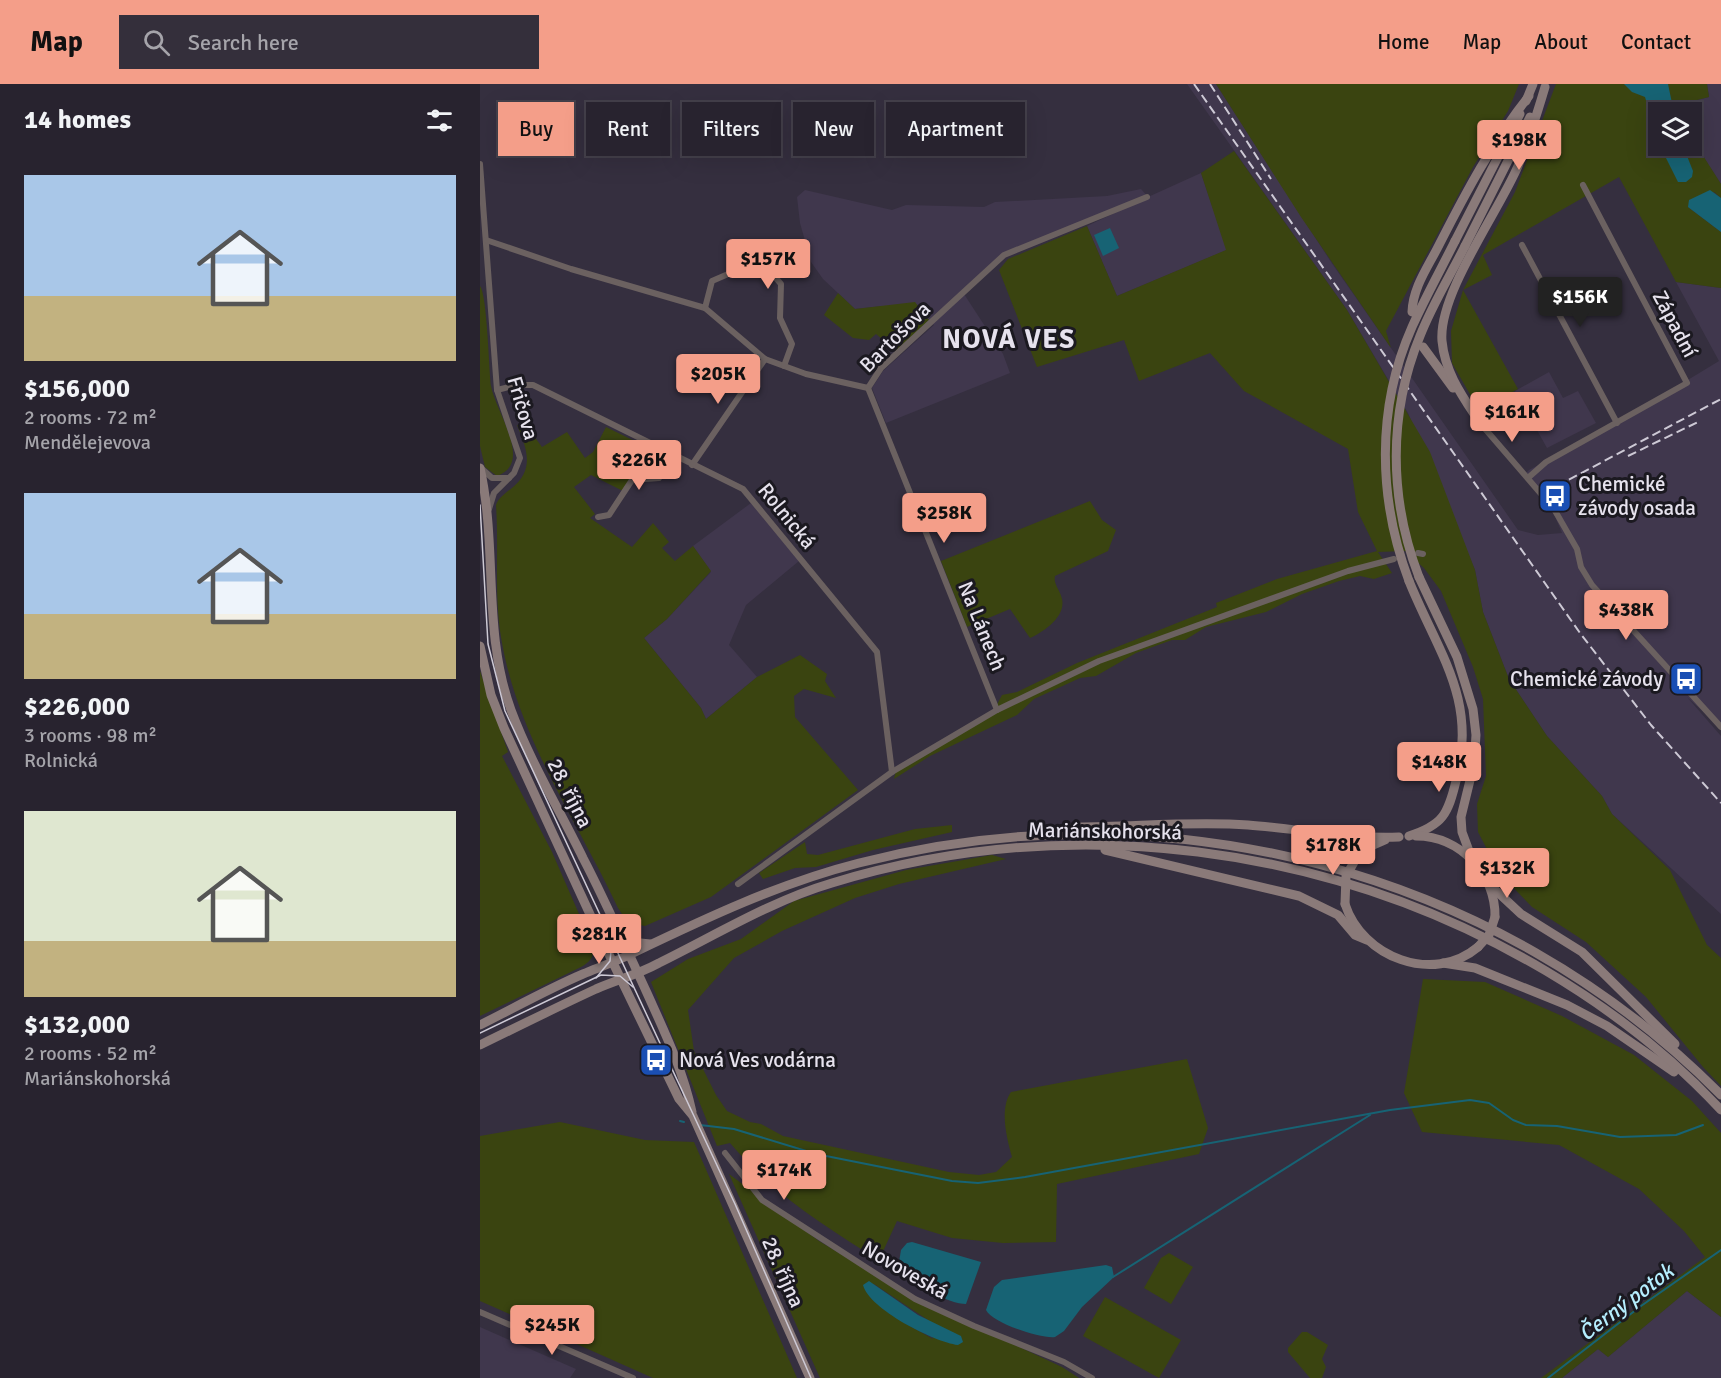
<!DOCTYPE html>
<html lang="en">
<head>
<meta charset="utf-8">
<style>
	:root { --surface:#28232f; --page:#342f3b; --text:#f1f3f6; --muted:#a5a4aa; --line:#44404b; --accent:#f49e89 }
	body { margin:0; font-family:Signika,sans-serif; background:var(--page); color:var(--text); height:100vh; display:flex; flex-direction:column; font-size:22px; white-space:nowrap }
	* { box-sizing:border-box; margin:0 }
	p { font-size:20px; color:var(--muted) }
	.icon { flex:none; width:33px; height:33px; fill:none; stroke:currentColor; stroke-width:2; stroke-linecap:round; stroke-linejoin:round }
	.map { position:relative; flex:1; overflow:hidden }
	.sheet { display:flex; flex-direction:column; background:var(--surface); width:480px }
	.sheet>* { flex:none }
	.guide { position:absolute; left:18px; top:18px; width:570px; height:54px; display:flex; gap:12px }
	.fabs { position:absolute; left:1168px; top:18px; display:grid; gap:12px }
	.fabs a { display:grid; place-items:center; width:54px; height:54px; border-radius:0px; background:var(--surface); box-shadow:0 6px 24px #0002,0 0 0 2px var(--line); font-size:30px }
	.price { position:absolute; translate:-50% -51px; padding:0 14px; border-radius:6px; background:var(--accent); color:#111; font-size:20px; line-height:39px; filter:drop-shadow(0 2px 3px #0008) }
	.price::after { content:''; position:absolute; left:50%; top:36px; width:18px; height:14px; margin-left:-9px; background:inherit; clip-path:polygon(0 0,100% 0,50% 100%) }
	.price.active { background:#222; color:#fff }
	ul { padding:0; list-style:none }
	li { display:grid; align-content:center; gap:12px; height:318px; padding:0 24px }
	li span { display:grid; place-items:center; height:186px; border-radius:0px; color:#555 }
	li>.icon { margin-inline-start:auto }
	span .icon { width:108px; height:108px; fill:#fffc; stroke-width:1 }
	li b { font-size:26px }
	h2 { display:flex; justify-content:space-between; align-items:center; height:72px; padding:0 24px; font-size:26px }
	.tag { padding:0 21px; border-radius:0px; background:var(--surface); box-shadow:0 6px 24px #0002,0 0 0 2px var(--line); font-size:21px; line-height:54px }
	.tag.active { background:var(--accent); color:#111 }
	header { display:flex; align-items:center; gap:36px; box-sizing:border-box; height:84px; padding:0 30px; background:var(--accent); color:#111 }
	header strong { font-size:28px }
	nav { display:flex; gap:33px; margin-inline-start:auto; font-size:21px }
	.search { width:420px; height:54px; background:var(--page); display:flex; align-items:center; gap:15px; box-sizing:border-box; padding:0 21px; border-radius:0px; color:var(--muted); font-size:22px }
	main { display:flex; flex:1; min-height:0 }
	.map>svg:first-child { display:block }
</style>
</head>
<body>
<header>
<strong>Map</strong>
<div class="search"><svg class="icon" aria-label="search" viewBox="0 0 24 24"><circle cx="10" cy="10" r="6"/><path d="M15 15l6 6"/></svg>Search here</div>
<nav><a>Home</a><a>Map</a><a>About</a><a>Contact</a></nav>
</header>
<main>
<section class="sheet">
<h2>14 homes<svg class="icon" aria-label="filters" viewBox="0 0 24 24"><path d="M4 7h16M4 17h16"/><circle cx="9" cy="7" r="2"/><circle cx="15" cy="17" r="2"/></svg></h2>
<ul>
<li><span style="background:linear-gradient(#a9c7e8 65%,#c2b280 0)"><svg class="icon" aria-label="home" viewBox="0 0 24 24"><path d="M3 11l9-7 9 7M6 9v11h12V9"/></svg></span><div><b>$156,000</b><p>2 rooms · 72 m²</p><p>Mendělejevova</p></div></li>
<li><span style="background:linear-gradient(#a9c7e8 65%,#c2b280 0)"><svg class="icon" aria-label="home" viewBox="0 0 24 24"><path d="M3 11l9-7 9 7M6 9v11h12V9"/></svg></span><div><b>$226,000</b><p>3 rooms · 98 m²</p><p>Rolnická</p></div></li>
<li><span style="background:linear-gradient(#dfe7d0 70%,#c2b280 0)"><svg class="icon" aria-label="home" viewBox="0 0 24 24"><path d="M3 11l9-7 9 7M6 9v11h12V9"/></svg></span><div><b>$132,000</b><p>2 rooms · 52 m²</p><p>Mariánskohorská</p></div></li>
</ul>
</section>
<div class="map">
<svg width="1241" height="1294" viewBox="0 0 1241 1294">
	<rect width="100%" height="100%" fill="#352f3f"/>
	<g fill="#40374d">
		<path d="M707,0H736L851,178L1038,446L1058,451L1082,449L1074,430L1044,391L1049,386L1137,339L1239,277L1196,198L1241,204V644L1207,613L1241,652V830L1132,730L1122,712L1067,652L1029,595L1003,528L995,486L928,329L867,226Z"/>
		<path d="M1227,0H1241V100L1215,60L1212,59V28H1203L1205,19L1229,13Z"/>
		<path d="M721,89L747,166L637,212L607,142L660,117L526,171L484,210L523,270L530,289L406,339L392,304L403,287L454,241L449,236L403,222L375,225L343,195L331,178L320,139L317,113L325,106L412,126L426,121L504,123L515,118L627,112L661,105L668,113Z"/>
		<path d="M1069,288L1083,314L1098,307L1116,339L1067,364L1035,307Z"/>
		<path d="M271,419L319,477L266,521L249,561L277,593L226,635L221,624L164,554L187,535L231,488L213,462Z"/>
		<path d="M1207,1207L1241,1233V1294H1082L1118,1265L1128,1273Z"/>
		<path d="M0,1243L96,1285L90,1294H0Z"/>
	</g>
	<g fill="#3a4410" fill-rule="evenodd">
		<path d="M736,0H1039L1028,27L993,83L906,247L911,264L821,133Z"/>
		<path d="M1076,0H1227L1229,13L1205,19L1203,28H1179V62L1215,59L1241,100V114L1234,108L1208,123L1241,148V204L1196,198L1139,93L1003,171L1012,191L983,206L1038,305L999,326L972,279L971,247L983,206L1035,108Z"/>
		<path d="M754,67L867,226L950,368L995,486L1003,528L1029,595L1067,652L1122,712L1132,730L1190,786L1227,861L1241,874V1002L1223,983L1166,913L1106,858L1052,823L1026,796L1010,771L998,748L997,720L1006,692L1003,615L993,583L961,507L944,484L925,467L898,468L912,489L894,495L880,492L859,497L822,510L786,528L726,543L705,556H692L656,569L616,592L600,594L554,615L537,631L450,672L414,695L416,686L513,628L522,611L537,608L597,579L737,523L736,519L797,495L897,467L878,428L868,365L764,307L730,269L659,297L644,256L557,283L519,186L528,175L607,142L637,212L746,166L721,89Z"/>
		<path d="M0,202C7,210 9,285 11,302C16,329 54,379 17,392L5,383L0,362Z"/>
		<path d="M358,209L375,225L435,218L449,236L416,267L396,250L389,256L373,254L344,231Z"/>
		<path d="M37,341L48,344L62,363L87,348L105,374L113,368L126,343L185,372L177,391L157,393L145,408L111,391L94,403L115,430L110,434L152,463L173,439L189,458L182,464L195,477L213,462L231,487L187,535L164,554L221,624L226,635L277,593L320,571L347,590L345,597L356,614L324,605L314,612L315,633L378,706L231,813L165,842L148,839L138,824C96,734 37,652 21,553C14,510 19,464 16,421C19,413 26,409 32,404C55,385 47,365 37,341Z"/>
		<path d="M610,417L622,436L636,446L628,467L575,492C573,500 580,506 582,515C586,533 563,548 550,554L530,525L487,543L461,477Z"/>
		<path d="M0,587L28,668L22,672L72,768L113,862C114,873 111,877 101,883L0,932Z"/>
		<path d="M472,741V748L393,766L336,783L315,784L283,795L279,789L325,758L327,770L338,771L435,745Z"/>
		<path d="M512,771L526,775L419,800L375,814L302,847L254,874L208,926L214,967L236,1011L247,1027L270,1038L281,1040L303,1052L469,1088L499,1091L516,1088L532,1073C527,1055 519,1025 531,1008L707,975L728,1044L719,1070L577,1100L576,1158L523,1159L472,1154L417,1137L399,1176C344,1142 292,1109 250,1059L237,1062L171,898L208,875L261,855L314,817L426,786Z"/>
		<path d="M943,895L1005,898L1082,932L1154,971L1212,1017L1241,1049V1233L1207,1207L1128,1273L1118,1265L1082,1294H1061L1225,1173L1204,1147L1159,1105L1079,1061L942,1048L924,1009Z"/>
		<path d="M80,1038L165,1056L214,1058L317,1294H173L0,1217V1052Z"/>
		<path d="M249,1090L339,1157L434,1214L582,1283L599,1294H340ZM394,1200L448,1236L453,1255L421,1237L390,1213Z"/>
		<path d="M689,1169L713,1183L691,1220L664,1204L681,1174Z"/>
		<path d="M625,1213L701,1256L679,1294L603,1252Z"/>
		<path d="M822,1248H827L848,1261L842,1275L846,1283L842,1294H830L808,1268V1264Z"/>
	</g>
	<g fill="#176374">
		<path d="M1144,0H1188L1192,19L1185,28H1179V60L1165,13L1152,8Z"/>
		<path d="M1180,62H1203L1213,87L1212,93L1206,98H1198Z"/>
		<path d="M1230,106L1241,114V148L1208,123L1209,116Z"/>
		<path d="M630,144L639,164L623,172L614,151Z"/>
		<path d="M432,1158L501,1178L486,1220C469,1220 427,1199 418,1184L421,1166L427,1159Z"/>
		<path d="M626,1181L632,1183L634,1193L602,1223L584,1247L575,1253C561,1255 512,1239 506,1226L514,1203L522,1196Z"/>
		<path d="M389,1197L438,1231L481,1252L483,1258L478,1261C454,1258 389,1225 383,1201Z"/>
	</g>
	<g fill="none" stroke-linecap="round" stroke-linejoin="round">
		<g stroke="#176374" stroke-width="2">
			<path d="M200,1037L204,1038"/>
			<path d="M220,1041L254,1045L336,1070L472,1097L498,1099L545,1093L910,1026L990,1016L1009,1019L1033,1036L1046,1041L1077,1042L1140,1053L1196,1051L1223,1041"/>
			<path d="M633,1193L890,1031"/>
			<path d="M1068,1294L1161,1222L1241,1166"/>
		</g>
		<g stroke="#6b6160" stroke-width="6">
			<path d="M0,80L17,306L40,374L34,389L14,409L9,425"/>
			<path d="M6,156L91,185L225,224L285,275L326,290L388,304L401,284L524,171L667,113"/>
			<path d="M1042,161L1137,339"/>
			<path d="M225,224L232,197L262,184L295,193L301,200L300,234L312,260L304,282"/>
			<path d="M388,304L517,626"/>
			<path d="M17,306L37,301H53L263,405L397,568L412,688"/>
			<path d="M1000,339L1074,425L1097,465L1101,483L1112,501L1241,643"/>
			<path d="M212,381L285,275"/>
			<path d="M1,384L12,394H29"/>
			<path d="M1049,393L1066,378L1207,299L1103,101"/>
			<path d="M118,433L129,431L152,396L179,394L191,371"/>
			<path d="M938,469L943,470"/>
			<path d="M258,800L412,688L517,626L619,577L868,487L914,475"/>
			<path d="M245,1069L282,1116L435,1215L494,1242L584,1278L612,1294"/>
			<path d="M0,1228L153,1294"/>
		</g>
		<g stroke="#8a7a79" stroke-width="9">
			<path d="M1046,17L1053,0"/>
			<path d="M975,157L1040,30"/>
			<path d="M985,162L1050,33"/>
			<path d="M932,228C933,203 948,183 959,161C985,110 1013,57 1049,12"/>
			<path d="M943,263L973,304"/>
			<path d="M1000,339C983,313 965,289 962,257C958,210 1019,127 1038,82C1049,56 1057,30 1065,3"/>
			<path d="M0,384C18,464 2,547 31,626C50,677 79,725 103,774C126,818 146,864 167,909C185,949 203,986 212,1028"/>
			<path d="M939,493L977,573L993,625L996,651L994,680L981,733L982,748L992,775"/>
			<path d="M929,497C958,569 998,615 976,697C968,730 963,741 929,752"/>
			<path d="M0,562L11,611L24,644L120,852L199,1015L213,1032L330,1294"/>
			<path d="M584,746L597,743C654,743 711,737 768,741C819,745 867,755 919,753"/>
			<path d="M936,752C981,752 1016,791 1015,833"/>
			<path d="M625,766L819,812L858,831L875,851L887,856"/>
			<path d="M877,773L889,763L905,756"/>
			<path d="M1010,801L1041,830L1102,868L1195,960"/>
			<path d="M865,820C882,873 953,901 998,863"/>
			<path d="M141,852L151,858L170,860"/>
			<path d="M963,879L995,884L1087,921L1127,942L1194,988"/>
			<path d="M0,941C34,924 68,905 103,890C120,883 137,877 153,869C226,834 300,799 379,779C684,700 1018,785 1241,1011"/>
			<path d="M0,961C39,942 77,923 116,905C137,896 159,890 179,879C236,851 291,817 352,799C591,726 851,760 1066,887C1130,925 1190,971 1241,1026"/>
		</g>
		<g stroke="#cdc9d5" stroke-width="1.5">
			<path d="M0,421L8,560L25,627L255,1120L331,1294"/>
			<path d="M116,894L130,877L132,857"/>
			<path d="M0,949L121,891L140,892L153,903"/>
		</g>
		<g stroke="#cdc9d5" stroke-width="2" stroke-dasharray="9 4.5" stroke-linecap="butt">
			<path d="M714,0L1100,549L1171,641L1241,719"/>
			<path d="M730,0L791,95"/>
			<path d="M1148,372L1220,337"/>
			<path d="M1077,402L1241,315"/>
		</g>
		<g stroke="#8a7a79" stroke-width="9">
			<path d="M939,493C909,415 908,330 940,252C952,221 970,192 985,162"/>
			<path d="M929,497C898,415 896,324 932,243C945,214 961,185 975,157"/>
			<path d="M865,820L866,792L877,773"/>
			<path d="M998,863L1009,851L1015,833"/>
		</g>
	</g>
	<defs>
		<symbol id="bus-square" viewBox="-11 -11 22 22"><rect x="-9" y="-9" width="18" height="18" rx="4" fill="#1a4fb4" stroke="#1b1920"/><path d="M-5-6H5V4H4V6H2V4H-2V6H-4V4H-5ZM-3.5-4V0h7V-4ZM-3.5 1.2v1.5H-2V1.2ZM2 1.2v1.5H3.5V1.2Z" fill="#fff"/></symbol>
	</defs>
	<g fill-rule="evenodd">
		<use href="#bus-square" x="1056" y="393" width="38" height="38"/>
		<use href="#bus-square" x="1187" y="576" width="38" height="38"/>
		<use href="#bus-square" x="157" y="957" width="38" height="38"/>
	</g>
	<g text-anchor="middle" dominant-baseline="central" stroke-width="6" stroke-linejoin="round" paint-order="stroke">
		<g font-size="21" fill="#e6e2ed" stroke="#1b1920">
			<text transform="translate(1195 240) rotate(62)">Západní</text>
			<text transform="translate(415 253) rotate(-45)">Bartošova</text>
			<text transform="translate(43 324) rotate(74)">Fričova</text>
			<text transform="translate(307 432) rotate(51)">Rolnická</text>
			<text transform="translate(502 542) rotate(68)">Na Lánech</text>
			<text transform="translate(90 709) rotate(63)">28. října</text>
			<text transform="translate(625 747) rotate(1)">Mariánskohorská</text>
			<text transform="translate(425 1186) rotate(30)">Novoveská</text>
			<text transform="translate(303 1188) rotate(66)">28. října</text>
		</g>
		<g font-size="21" fill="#e6e2ed" stroke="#1b1920" text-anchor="start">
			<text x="1098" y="400">Chemické<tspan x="1098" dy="24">závody osada</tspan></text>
			<text x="1183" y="595" text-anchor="end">Chemické závody</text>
			<text x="199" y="976">Nová Ves vodárna</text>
		</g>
		<g font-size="22" font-style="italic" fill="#b5eefe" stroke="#1b1920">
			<text transform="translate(1146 1218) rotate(-37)">Černý potok</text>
		</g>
		<g font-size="27" font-weight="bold" letter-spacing="1.5" fill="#e6e2ed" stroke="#1b1920">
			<text x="529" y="255">NOVÁ VES</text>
		</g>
	</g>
</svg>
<div class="fabs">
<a><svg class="icon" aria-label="layers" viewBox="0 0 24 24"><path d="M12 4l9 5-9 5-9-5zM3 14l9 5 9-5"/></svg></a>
</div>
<b class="price" style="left:1039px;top:87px">$198K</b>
<b class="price" style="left:288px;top:206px">$157K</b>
<b class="price active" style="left:1100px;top:244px">$156K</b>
<b class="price" style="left:238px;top:321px">$205K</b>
<b class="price" style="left:1032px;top:359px">$161K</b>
<b class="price" style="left:159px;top:407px">$226K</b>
<b class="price" style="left:464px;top:460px">$258K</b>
<b class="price" style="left:1146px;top:557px">$438K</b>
<b class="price" style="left:959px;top:709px">$148K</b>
<b class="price" style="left:853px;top:792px">$178K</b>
<b class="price" style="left:1027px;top:815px">$132K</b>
<b class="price" style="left:119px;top:881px">$281K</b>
<b class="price" style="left:304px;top:1117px">$174K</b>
<b class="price" style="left:72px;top:1272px">$245K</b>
<div class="guide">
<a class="tag active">Buy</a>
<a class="tag">Rent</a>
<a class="tag">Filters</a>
<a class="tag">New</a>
<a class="tag">Apartment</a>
</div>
</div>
</main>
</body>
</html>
